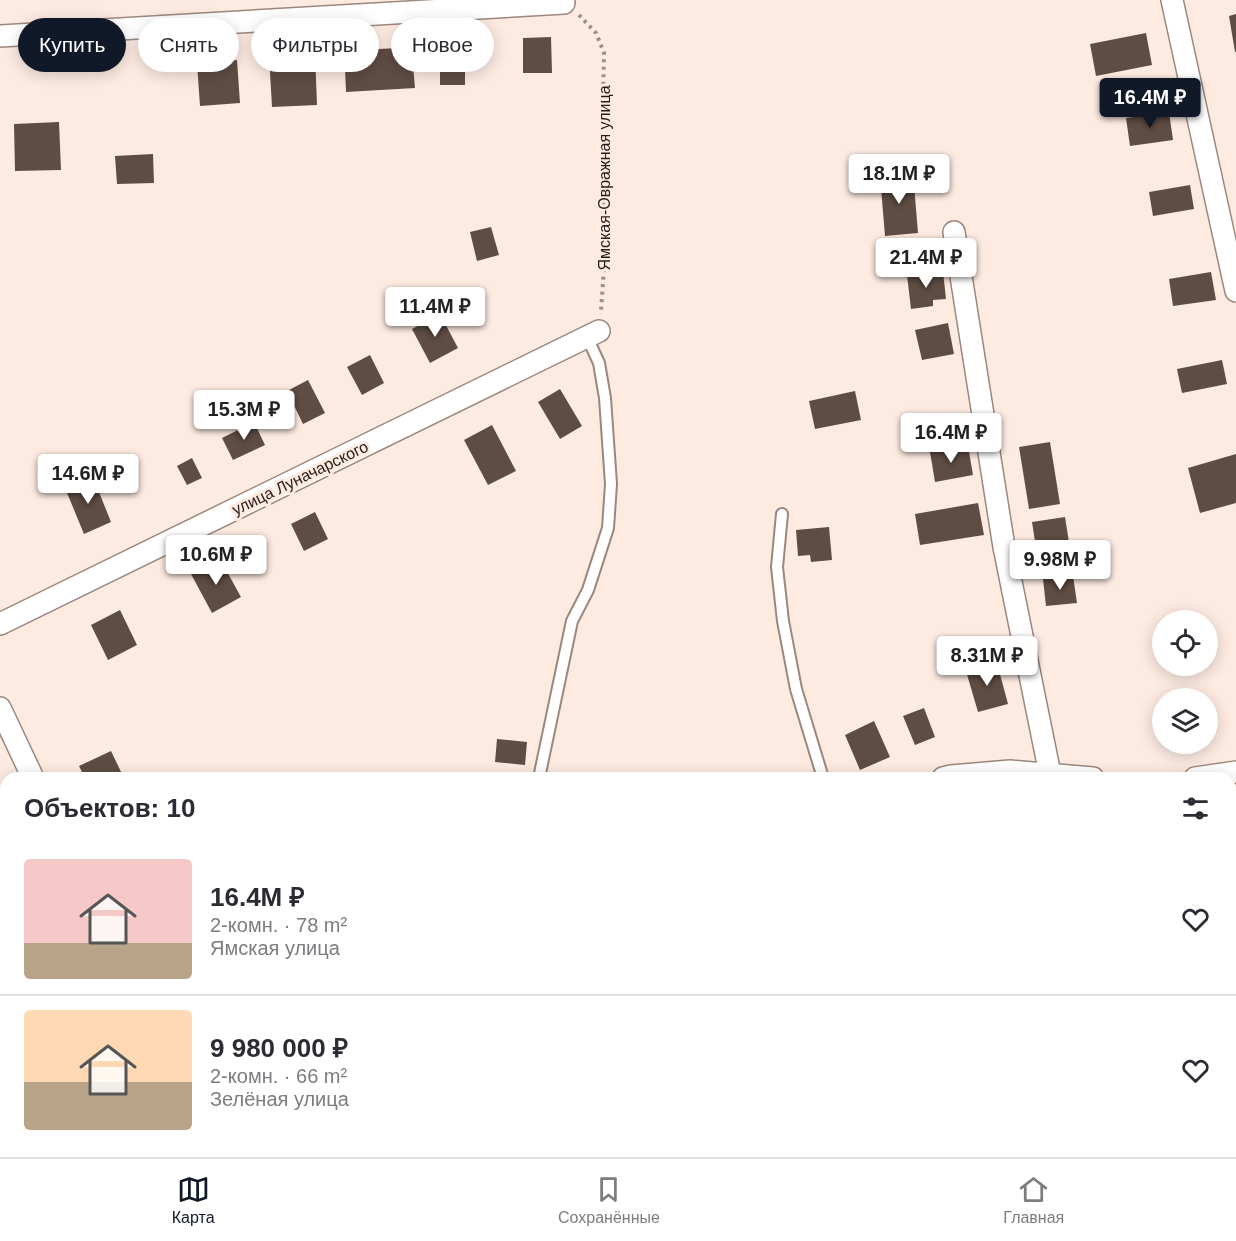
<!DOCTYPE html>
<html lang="ru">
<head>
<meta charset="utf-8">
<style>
	:root { --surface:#fff; --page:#f2f2f3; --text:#2b2b33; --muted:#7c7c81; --line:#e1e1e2; --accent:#111827 }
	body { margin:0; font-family:Arial,sans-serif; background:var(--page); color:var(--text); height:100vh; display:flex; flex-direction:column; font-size:22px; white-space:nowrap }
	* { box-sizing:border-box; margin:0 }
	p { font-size:20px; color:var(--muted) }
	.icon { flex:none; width:33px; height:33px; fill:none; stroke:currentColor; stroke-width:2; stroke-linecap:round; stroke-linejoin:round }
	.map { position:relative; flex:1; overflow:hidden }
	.sheet { position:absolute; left:0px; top:772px; width:1236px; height:386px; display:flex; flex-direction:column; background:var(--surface); border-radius:18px 18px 0 0; box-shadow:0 3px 15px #0003 }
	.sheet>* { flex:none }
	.guide { position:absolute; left:18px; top:18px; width:600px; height:54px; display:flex; gap:12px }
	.tools { position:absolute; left:1152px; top:610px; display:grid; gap:12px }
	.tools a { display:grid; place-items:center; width:66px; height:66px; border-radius:50%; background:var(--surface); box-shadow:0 3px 15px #0003; font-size:30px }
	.price { position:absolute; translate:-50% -51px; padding:0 14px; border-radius:6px; background:#fff; color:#222; font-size:20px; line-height:39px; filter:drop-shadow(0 2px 3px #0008) }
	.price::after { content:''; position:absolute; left:50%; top:36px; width:18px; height:14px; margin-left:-9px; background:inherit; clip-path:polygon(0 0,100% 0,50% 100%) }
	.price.current { background:var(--accent); color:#fff }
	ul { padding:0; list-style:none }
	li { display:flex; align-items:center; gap:18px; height:150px; padding:0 24px }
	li+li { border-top:2px solid var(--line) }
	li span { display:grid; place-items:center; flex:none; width:168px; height:120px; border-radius:6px; color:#555 }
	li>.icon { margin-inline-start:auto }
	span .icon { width:72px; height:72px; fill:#fffc; stroke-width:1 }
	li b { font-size:26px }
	h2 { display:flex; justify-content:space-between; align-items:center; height:72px; padding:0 24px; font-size:26px }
	.tag { padding:0 21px; border-radius:27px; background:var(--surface); box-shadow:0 3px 15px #0003; font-size:21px; line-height:54px }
	.tag.current { background:var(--accent); color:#fff }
	.tab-bar { display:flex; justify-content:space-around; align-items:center; height:84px; border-top:2px solid var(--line); background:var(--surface); font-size:16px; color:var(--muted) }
	.tab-bar a { display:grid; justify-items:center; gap:3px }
	.tab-bar .current { color:var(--accent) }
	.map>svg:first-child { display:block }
</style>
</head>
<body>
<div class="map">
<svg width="1236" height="1157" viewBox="0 0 1236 1157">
	<rect width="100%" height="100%" fill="#fdebe2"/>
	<g fill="#5f4d44">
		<path d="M1236,14V52H1235L1229,16Z"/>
		<path d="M1146,33L1152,65L1096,76L1090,44Z"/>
		<path d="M551,37L552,73H523V38Z"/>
		<path d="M401,48L402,66L413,65L415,88L346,92L345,69H356L355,50Z"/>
		<rect x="440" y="49" width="25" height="36"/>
		<path d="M315,53L317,105L272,107L269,55Z"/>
		<path d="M237,60L240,103L200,106L197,63Z"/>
		<path d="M1169,112L1173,140L1130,146L1126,118Z"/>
		<path d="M59,122L61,170L15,171L14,124Z"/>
		<path d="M153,154L154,183L117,184L115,156Z"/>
		<path d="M913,173L918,233L885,236L880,176Z"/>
		<path d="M1190,185L1194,209L1153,216L1149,192Z"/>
		<path d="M491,227L499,255L477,261L470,232Z"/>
		<path d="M943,271L946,299L933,300V306L911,309L907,275Z"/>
		<path d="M1211,272L1216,300L1173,306L1169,279Z"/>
		<path d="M440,314L458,348L430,363L412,329Z"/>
		<path d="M948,323L954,354L922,360L915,330Z"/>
		<path d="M370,355L384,383L362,395L347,367Z"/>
		<path d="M1222,360L1227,384L1182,393L1177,369Z"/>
		<path d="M308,380L325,413L303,424L287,391Z"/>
		<path d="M560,389L582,426L560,439L538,402Z"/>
		<path d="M855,391L861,420L815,429L809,401Z"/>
		<path d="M254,422L265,445L233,460L222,438Z"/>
		<path d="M492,425L516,471L488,485L464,440Z"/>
		<path d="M1050,442L1060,504L1029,509L1019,447Z"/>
		<path d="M968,446L973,475L935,482L930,452Z"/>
		<path d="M1236,454V503L1200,513L1188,468Z"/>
		<path d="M192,458L202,478L187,485L177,466Z"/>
		<path d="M93,477L111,522L84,534L65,488Z"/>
		<path d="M978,503L984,535L920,545L915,514Z"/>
		<path d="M315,512L328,539L304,551L291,524Z"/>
		<path d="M1065,517L1071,555L1046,559L1045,547L1036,548L1032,522Z"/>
		<path d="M829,527L832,560L811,562L810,555L798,556L796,530Z"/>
		<path d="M220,559L241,597L212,613L191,574Z"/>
		<path d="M1073,576L1077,603L1046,606L1043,579Z"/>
		<path d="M120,610L137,645L108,660L91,625Z"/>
		<path d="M997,663L1008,704L978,712L966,671Z"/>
		<path d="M924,708L935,737L915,745L903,716Z"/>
		<path d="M874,721L890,757L860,770L845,735Z"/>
		<path d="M497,739L527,742L525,765L495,762Z"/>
		<path d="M111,751L124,778H85L79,766Z"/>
		<path d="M6,861V889L0,892V864Z"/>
		<path d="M42,1152H74L75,1154L68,1157H45Z"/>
		<path d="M255,1152H296L299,1157H258Z"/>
		<path d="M848,1152H889L891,1157H850Z"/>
	</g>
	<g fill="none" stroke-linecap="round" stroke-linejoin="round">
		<defs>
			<g id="lane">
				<path d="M782,514L777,567L783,621L796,689L823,778"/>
				<path d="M539,778L572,621L588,590L608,528L611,484L605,398L599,363L587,337"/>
			</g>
			<g id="street">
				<path d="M1172,0L1236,291"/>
				<path d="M0,36L564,3"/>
				<path d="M954,232L1004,547L1050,774"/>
				<path d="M0,624L599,331"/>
				<path d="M0,708L33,778"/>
				<path d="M943,778L951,776L1010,771L1093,778"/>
				<path d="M1195,778L1236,772"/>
				<path d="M210,1152L213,1157"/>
				<path d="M150,1157L160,1152"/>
			</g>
		</defs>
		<use href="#lane" stroke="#9b877d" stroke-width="14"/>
		<use href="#street" stroke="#9b877d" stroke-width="24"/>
		<g stroke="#9c8e88" stroke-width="4" stroke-dasharray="3 4.5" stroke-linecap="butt">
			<path d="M579,15L596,33L604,53L602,148L604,267L601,311"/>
			<path d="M723,1152L726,1157"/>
		</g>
		<use href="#lane" stroke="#fff" stroke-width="10"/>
		<use href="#street" stroke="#fff" stroke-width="21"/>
	</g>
	<g text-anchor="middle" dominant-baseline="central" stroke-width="6" stroke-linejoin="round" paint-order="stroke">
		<g font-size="16" fill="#251d1a" stroke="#fdebe2">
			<text transform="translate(604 178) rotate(-90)">Ямская-Овражная улица</text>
			<text transform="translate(300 478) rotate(-26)">улица Луначарского</text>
		</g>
	</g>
</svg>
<div class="tools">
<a><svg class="icon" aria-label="locate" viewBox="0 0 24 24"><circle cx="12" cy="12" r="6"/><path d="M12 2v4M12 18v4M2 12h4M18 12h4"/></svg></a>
<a><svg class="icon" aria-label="layers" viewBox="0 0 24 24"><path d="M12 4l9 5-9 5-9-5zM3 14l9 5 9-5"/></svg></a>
</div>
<b class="price current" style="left:1150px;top:129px">16.4M ₽</b>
<b class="price" style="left:899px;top:205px">18.1M ₽</b>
<b class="price" style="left:926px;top:289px">21.4M ₽</b>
<b class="price" style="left:435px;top:338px">11.4M ₽</b>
<b class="price" style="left:244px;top:441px">15.3M ₽</b>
<b class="price" style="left:951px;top:464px">16.4M ₽</b>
<b class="price" style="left:88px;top:505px">14.6M ₽</b>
<b class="price" style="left:216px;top:586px">10.6M ₽</b>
<b class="price" style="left:1060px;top:591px">9.98M ₽</b>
<b class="price" style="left:987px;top:687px">8.31M ₽</b>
<div class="guide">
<a class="tag current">Купить</a>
<a class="tag">Снять</a>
<a class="tag">Фильтры</a>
<a class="tag">Новое</a>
</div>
<section class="sheet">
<h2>Объектов: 10<svg class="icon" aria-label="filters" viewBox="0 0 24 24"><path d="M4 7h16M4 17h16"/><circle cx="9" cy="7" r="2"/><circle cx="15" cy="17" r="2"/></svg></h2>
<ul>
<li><span style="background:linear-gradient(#f6c9c9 70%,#b9a48a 0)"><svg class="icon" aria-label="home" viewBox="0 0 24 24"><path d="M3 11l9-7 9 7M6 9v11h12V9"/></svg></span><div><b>16.4M ₽</b><p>2-комн. · 78 m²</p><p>Ямская улица</p></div><svg class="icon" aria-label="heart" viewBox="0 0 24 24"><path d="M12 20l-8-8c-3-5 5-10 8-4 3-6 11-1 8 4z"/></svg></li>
<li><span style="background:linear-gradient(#ffd9b3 60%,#b9a48a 0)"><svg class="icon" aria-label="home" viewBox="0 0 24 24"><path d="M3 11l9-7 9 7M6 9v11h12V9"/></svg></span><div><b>9 980 000 ₽</b><p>2-комн. · 66 m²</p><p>Зелёная улица</p></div><svg class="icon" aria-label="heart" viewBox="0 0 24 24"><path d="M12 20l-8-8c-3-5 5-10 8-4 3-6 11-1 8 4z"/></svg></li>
</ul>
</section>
</div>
<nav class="tab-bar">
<a class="current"><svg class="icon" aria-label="map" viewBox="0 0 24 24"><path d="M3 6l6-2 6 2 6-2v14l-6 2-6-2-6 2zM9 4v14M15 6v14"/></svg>Карта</a>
<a><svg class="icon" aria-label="saved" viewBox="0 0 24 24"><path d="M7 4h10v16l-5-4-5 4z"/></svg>Сохранённые</a>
<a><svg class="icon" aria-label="home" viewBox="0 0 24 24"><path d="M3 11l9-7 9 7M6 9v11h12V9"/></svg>Главная</a>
</nav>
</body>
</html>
